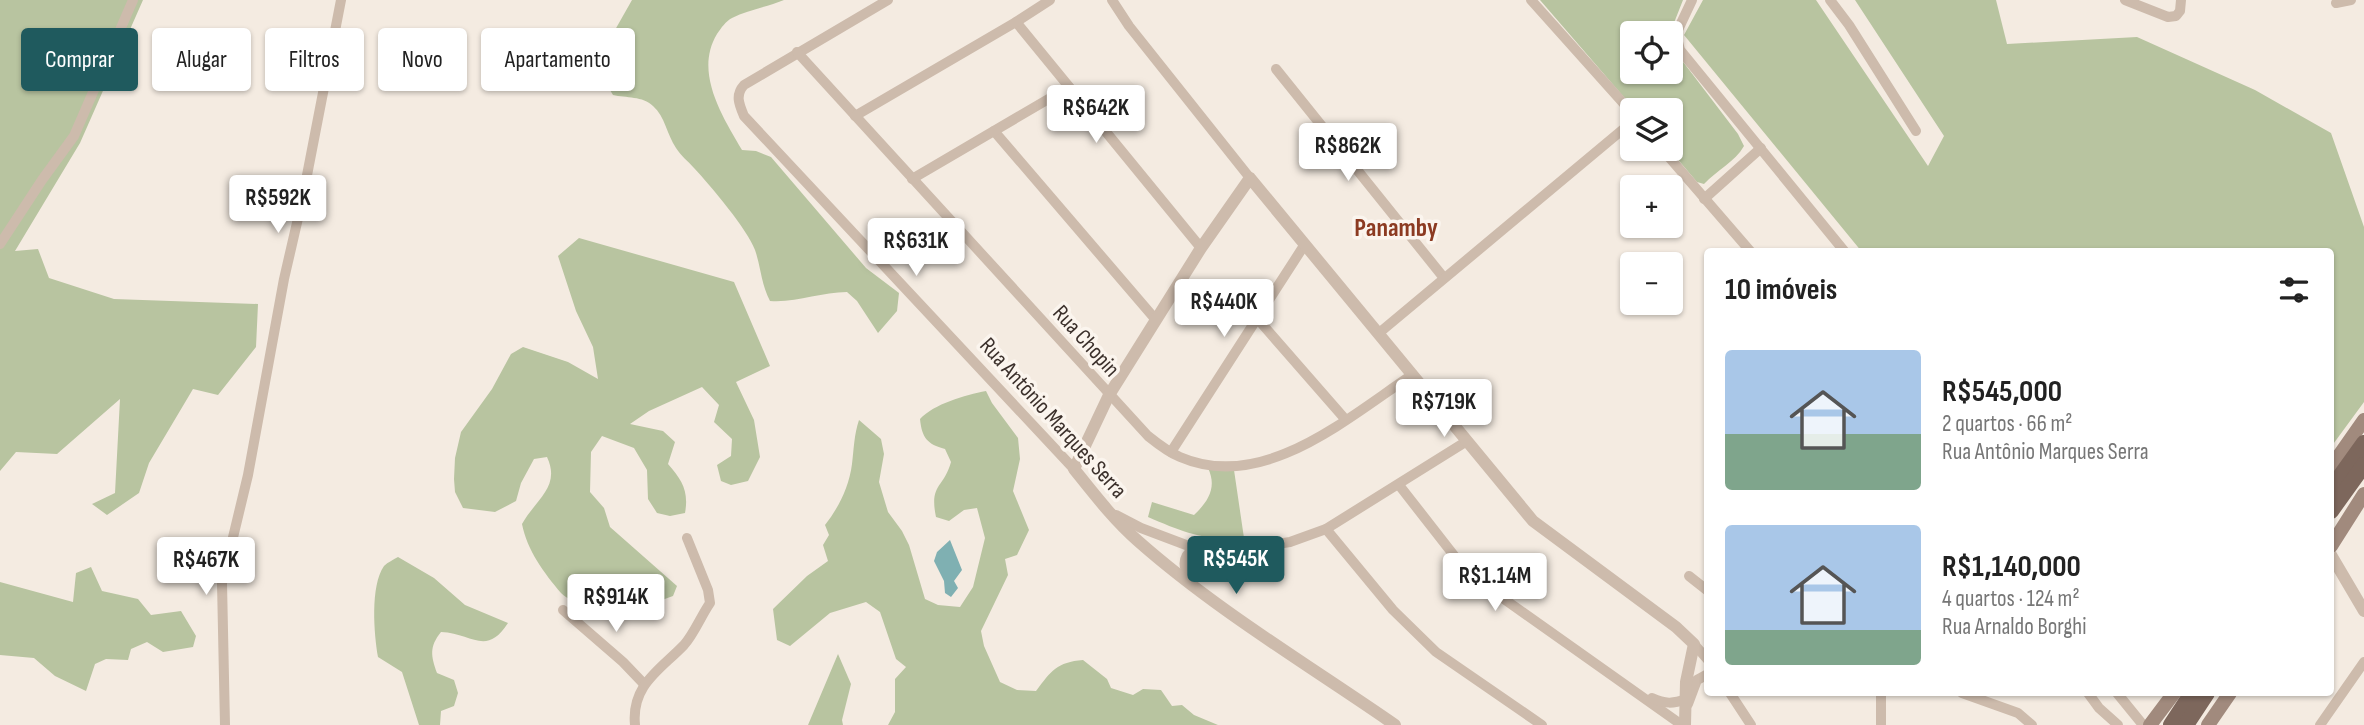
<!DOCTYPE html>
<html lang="pt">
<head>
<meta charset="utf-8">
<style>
	:root { --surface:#fff; --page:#f2f2f2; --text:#222; --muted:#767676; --accent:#1f5a5e }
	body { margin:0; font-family:"Sofia Sans Condensed",sans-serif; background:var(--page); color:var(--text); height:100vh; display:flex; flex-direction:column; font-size:26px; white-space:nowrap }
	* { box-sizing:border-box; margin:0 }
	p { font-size:23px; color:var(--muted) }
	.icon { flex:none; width:38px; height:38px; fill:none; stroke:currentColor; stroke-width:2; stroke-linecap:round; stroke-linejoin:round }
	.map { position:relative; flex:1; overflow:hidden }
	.sheet { position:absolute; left:1704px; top:248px; width:630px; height:448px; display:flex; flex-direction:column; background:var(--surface); border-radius:7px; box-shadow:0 2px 5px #0004 }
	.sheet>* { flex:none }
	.guide { position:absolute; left:21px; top:28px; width:665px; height:63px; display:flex; gap:14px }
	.buttons { position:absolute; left:1620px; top:21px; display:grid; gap:14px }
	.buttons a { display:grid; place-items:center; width:63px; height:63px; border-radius:7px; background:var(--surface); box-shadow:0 2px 5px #0004; font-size:35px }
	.price { position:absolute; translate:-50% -60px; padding:0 16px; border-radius:7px; background:#fff; color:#222; font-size:23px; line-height:46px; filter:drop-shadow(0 2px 4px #0008) }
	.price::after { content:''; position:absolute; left:50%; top:42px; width:21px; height:16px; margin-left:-10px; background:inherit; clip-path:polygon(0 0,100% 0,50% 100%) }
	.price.current { background:var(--accent); color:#fff }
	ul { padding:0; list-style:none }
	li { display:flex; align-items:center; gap:21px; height:175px; padding:0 21px }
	li span { display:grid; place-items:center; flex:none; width:196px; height:140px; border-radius:7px; color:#555 }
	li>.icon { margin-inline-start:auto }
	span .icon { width:84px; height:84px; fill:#fffc; stroke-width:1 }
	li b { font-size:30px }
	h2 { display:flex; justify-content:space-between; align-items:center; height:84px; padding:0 21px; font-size:30px }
	.pill { padding:0 24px; border-radius:7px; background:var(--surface); box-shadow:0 2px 5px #0004; font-size:24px; line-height:63px }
	.pill.current { background:var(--accent); color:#fff }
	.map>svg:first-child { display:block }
</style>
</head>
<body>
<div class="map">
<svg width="2364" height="725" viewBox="0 0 2364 725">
	<rect width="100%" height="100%" fill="#f4ebe1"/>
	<g fill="#b8c4a0">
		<path d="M0,0H143L80,143L15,251L38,249L49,278L114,299L258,304L256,347L218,395L193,389L149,463L139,493L107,515L92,504L115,493L120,399L57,454L16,452L0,471Z"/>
		<path d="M632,0H784C767,7 748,10 732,18C726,21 721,28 717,34C694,72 722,116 742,150L756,151L771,157L866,268L899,293L897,311L878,333L857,301L847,292C821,292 796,303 770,301C761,284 761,267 755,250C748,230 710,185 694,168C688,161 681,156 676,148C667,135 665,116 653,106C643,96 626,98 613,95L598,70L596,58L600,45L611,37Z"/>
		<path d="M1540,0H1683L1670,33H1633V72H1671V46L1738,134L1744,146C1735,162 1717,170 1704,184L1697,182L1669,149H1671V110H1635Z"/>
		<path d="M1703,0H1816L1928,166L1944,136L1855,0H1996L2007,44L2137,37L2255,90L2331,133L2364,227V402L2331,447V252H1862L1684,35Z"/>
		<path d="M579,238L734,282L770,366L736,382L754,420L760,457L748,481L731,485L721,481L717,465L731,456L732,439L714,422L719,405L702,387L649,411L630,424L663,431L675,442L668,464C682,480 689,491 685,513L670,516L657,513L648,499L647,470L634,448L602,436L591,452L590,492L604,508L610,527L677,586L673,596L662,600L623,588L586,607C578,603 567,599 561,593C544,573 527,550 522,524C536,499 561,487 547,457L534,459L521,483L516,501L495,512L463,508L455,492L454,479L455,458L461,432L492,389L511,354L523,347L568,362L598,379L593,347L576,311L558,256Z"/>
		<path d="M986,391L992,403L1018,438L1020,459L1013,491L1029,530L1017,555L1005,559L1008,575L981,631L984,646L1000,682L1017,690L1036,691C1051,671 1057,662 1083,660L1107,679L1111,688L1133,695L1143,689L1161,690L1172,706L1182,705L1194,715L1218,725H888L895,712V679L906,667L896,659L880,612L866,602L830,613L790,646L777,640L773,609L807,576L828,561L823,545L829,535L825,525C839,507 849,487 852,464C854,448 854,435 859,420L881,439L884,454L879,482L888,512L902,531L909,545L925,599L938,605L960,607L973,587L985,538L977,508L964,510L949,521L936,517C929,484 944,488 951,462L945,449C927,444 922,438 920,419C934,404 965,395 986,391Z"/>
		<path d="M1208,468L1234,470L1244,538C1204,541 1183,532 1148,517L1152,502L1194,515C1209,501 1217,487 1208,468Z"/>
		<path d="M398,557L434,578L465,605L508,623C486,657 472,633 441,632C429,647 431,656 437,673L454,680L458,693L454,706L441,711L440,725H419L402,672L378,657C374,634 370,586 384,566C388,562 393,560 398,557Z"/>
		<path d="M91,567L102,591L138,599L151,615L181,611L196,636L193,647L163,652L147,642L131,649L128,660L106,659L95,664L86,691L55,676L34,658L0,655V582L73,602L76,573Z"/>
		<path d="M838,654L851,684L842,720L843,725H808Z"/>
	</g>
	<path fill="#7fb0b2" d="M950,540L962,570L954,581L958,588L951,597L945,593L944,581L934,561L937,552Z"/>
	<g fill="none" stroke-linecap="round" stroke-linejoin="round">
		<g stroke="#cdbbac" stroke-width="10">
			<path d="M888,0L744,85C735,95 739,104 744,116L1074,469"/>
			<path d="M1112,0L1129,26L1250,178"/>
			<path d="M1531,0L1633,114"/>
			<path d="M1692,0L1676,34L1680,50L1845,252"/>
			<path d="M1830,0L1849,25L1916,131"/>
			<path d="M2125,0L2168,17L2176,16L2180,11L2181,0"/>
			<path d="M2336,3L2351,0"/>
			<path d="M1016,22L1201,248"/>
			<path d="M797,52L1148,436C1158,444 1168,452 1180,457C1263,493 1347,418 1412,375"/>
			<path d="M1276,69L1444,278"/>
			<path d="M855,116L1016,22L1050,0"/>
			<path d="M994,131L1156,320"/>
			<path d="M1662,149L1751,252"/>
			<path d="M912,179L1069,87"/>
			<path d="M1704,199L1761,148"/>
			<path d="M0,244L42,180L74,136L133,0"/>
			<path d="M1256,317L1345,419"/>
			<path d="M1379,333L1633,121"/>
			<path d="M1171,452L1305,244"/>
			<path d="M1399,485L1456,558L1480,582L1682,725"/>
			<path d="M1116,515L1141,528L1194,548H1252L1290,542L1326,529L1467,441"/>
			<path d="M1326,529L1393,610L1436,652L1542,725"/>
			<path d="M1689,576L1708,591"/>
			<path d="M1190,582C1184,568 1180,558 1194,548"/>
			<path d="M563,610L623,662L644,684"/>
			<path d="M1694,644L1708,660"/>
			<path d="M1730,693L1751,725"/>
			<path d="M1962,693L2018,713L2032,725"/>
			<path d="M2088,693L2099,708L2118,725"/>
			<path d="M2117,693L2143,725"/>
			<path d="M1652,698C1665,704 1673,704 1686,699"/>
			<path d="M1688,704L1697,680L1708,674"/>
			<path d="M225,725L222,583L248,475L284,279L302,201L341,0"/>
			<path d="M635,725C631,685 660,670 684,645C694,634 701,616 710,603L708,590L687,538"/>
			<path d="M1881,725V693"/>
			<path d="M2320,725L2364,662"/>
		</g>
		<g stroke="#cdbbac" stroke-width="12">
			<path d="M2331,555L2364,611"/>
			<path d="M1395,725C1310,666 1216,610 1138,541C1114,520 1094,494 1074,469L1109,395L1201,248L1250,178L1533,521L1676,627L1694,644L1686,682L1685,725"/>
		</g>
		<g stroke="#a18a7d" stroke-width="14">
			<path d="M2331,467L2364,420"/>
			<path d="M2331,546L2364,494"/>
			<path d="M2150,725L2174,693"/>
			<path d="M2208,725L2230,693"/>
		</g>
		<g stroke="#7d675c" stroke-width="16">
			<path d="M2331,489L2364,443"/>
			<path d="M2331,511L2364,465"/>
			<path d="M2171,725L2192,693"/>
			<path d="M2186,725L2207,693"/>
		</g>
	</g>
	<g text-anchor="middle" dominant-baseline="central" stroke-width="7" stroke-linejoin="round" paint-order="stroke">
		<g font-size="23" fill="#3b302b" stroke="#fbf5ee">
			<text transform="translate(1086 341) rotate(48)">Rua Chopin</text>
			<text transform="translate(1053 418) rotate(48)">Rua Antônio Marques Serra</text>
		</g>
		<g font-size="26" font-weight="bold" fill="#8c3b22" stroke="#fbf5ee">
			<text x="1396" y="228">Panamby</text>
		</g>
	</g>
</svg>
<div class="buttons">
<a><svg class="icon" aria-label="locate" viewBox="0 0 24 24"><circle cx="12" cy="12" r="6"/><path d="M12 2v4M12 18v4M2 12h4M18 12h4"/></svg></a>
<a><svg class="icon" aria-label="layers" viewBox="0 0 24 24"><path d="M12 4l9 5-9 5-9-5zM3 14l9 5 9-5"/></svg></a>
<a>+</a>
<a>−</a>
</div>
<b class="price" style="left:1096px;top:145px">R$642K</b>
<b class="price" style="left:1348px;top:183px">R$862K</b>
<b class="price" style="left:278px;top:235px">R$592K</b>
<b class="price" style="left:916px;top:278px">R$631K</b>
<b class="price" style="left:1224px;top:339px">R$440K</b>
<b class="price" style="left:1444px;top:439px">R$719K</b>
<b class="price current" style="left:1236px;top:596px">R$545K</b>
<b class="price" style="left:206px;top:597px">R$467K</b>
<b class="price" style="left:1495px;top:613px">R$1.14M</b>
<b class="price" style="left:616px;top:634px">R$914K</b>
<div class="guide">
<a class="pill current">Comprar</a>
<a class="pill">Alugar</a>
<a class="pill">Filtros</a>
<a class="pill">Novo</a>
<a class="pill">Apartamento</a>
</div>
<section class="sheet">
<h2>10 imóveis<svg class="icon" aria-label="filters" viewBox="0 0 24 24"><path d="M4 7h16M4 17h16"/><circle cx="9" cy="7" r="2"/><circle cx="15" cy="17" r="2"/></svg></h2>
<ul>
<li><span style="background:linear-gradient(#a9c7e8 60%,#7fa58c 0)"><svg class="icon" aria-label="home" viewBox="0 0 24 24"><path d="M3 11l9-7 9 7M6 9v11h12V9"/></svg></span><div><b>R$545,000</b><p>2 quartos · 66 m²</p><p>Rua Antônio Marques Serra</p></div></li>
<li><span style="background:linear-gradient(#a9c7e8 75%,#7fa58c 0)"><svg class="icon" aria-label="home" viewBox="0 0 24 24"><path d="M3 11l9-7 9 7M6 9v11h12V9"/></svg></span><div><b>R$1,140,000</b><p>4 quartos · 124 m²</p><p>Rua Arnaldo Borghi</p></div></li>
</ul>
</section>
</div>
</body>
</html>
